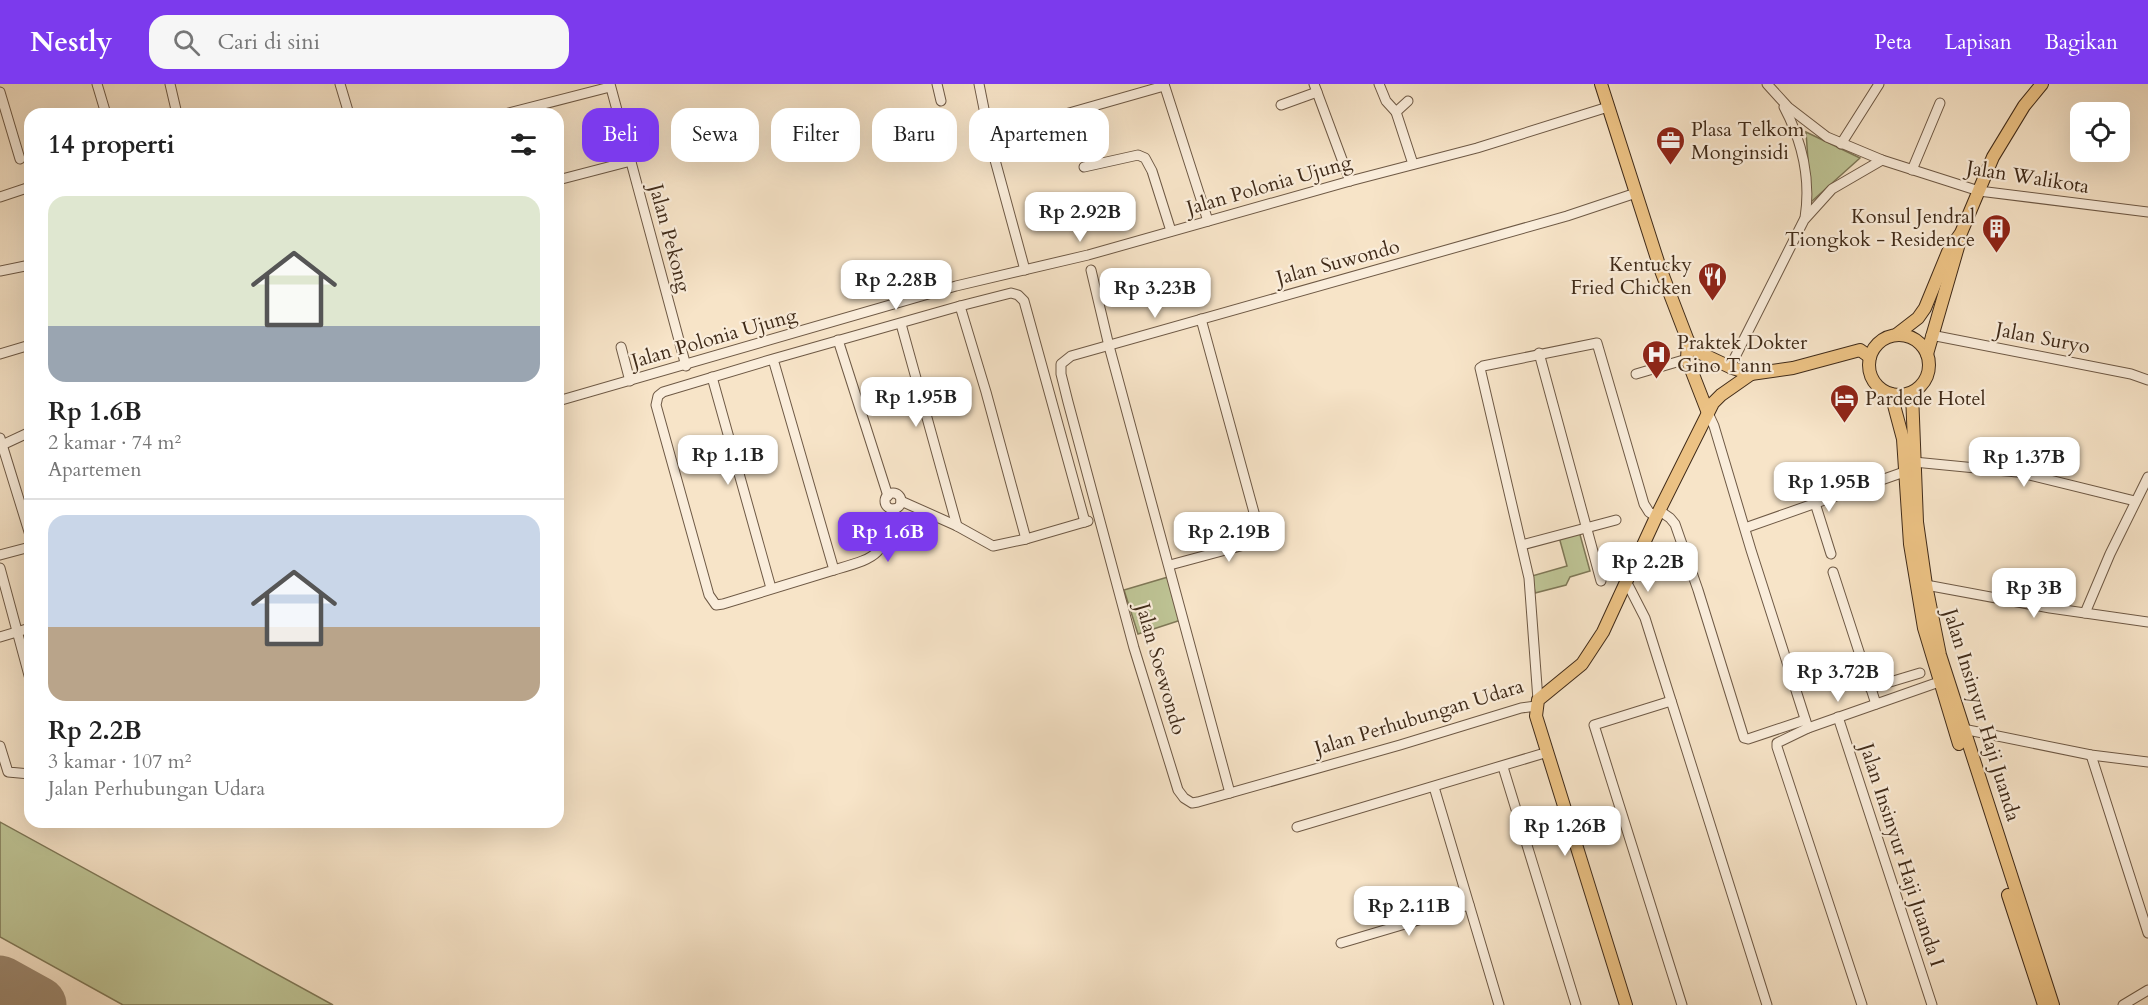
<!DOCTYPE html>
<html lang="id">
<head>
<meta charset="utf-8">
<style>
	:root { --surface:#fff; --page:#f6f6f6; --text:#222; --muted:#767676; --line:#e0e0e0; --accent:#7c3aed }
	body { margin:0; font-family:Cardo,serif; background:var(--page); color:var(--text); height:100vh; display:flex; flex-direction:column; font-size:22px; white-space:nowrap }
	* { box-sizing:border-box; margin:0 }
	p { font-size:20px; color:var(--muted) }
	.icon { flex:none; width:33px; height:33px; fill:none; stroke:currentColor; stroke-width:2; stroke-linecap:round; stroke-linejoin:round }
	.map { position:relative; flex:1; overflow:hidden }
	.drawer { position:absolute; left:24px; top:24px; width:540px; height:720px; display:flex; flex-direction:column; background:var(--surface); border-radius:18px; box-shadow:0 6px 24px #0002 }
	.drawer>* { flex:none }
	.banner { position:absolute; left:582px; top:24px; width:570px; height:54px; display:flex; gap:12px }
	.controls { position:absolute; left:2070px; top:18px; display:grid; gap:12px }
	.controls a { display:grid; place-items:center; width:60px; height:60px; border-radius:12px; background:var(--surface); box-shadow:0 6px 24px #0002; font-size:30px }
	.price { position:absolute; translate:-50% -51px; padding:0 14px; border-radius:12px; background:#fff; color:#222; font-size:20px; line-height:39px; filter:drop-shadow(0 2px 3px #0008) }
	.price::after { content:''; position:absolute; left:50%; top:36px; width:18px; height:14px; margin-left:-9px; background:inherit; clip-path:polygon(0 0,100% 0,50% 100%) }
	.price.current { background:var(--accent); color:#fff }
	ul { padding:0; list-style:none }
	li { display:grid; align-content:center; gap:12px; height:318px; padding:0 24px }
	li+li { border-top:2px solid var(--line) }
	li span { display:grid; place-items:center; height:186px; border-radius:18px; color:#555 }
	li>.icon { margin-inline-start:auto }
	span .icon { width:108px; height:108px; fill:#fffc; stroke-width:1 }
	li b { font-size:26px }
	h2 { display:flex; justify-content:space-between; align-items:center; height:72px; padding:0 24px; font-size:26px }
	.tag { padding:0 21px; border-radius:18px; background:var(--surface); box-shadow:0 6px 24px #0002; font-size:21px; line-height:54px }
	.tag.current { background:var(--accent); color:#fff }
	header { display:flex; align-items:center; gap:36px; box-sizing:border-box; height:84px; padding:0 30px; background:var(--accent); color:#fff }
	header strong { font-size:28px }
	nav { display:flex; gap:33px; margin-inline-start:auto; font-size:21px }
	.search { width:420px; height:54px; background:var(--page); display:flex; align-items:center; gap:15px; box-sizing:border-box; padding:0 21px; border-radius:18px; color:var(--muted); font-size:22px }
	.map>svg:first-child { display:block }
</style>
</head>
<body>
<header>
<strong>Nestly</strong>
<div class="search"><svg class="icon" aria-label="search" viewBox="0 0 24 24"><circle cx="10" cy="10" r="6"/><path d="M15 15l6 6"/></svg>Cari di sini</div>
<nav><a>Peta</a><a>Lapisan</a><a>Bagikan</a></nav>
</header>
<div class="map">
<svg width="2148" height="921" viewBox="0 0 2148 921">
	<rect width="100%" height="100%" fill="#f7e4c8"/>
	<filter id="stains"><feTurbulence type="fractalNoise" baseFrequency=".00333" numOctaves="4"/><feColorMatrix values="0 0 0 0 .2 0 0 0 0 .09 0 0 0 0 .02 0 0 0 .5 -.17"/></filter>
	<radialGradient id="worn" r=".72"><stop offset=".6" stop-color="#630" stop-opacity="0"/><stop offset="1" stop-color="#630" stop-opacity=".3"/></radialGradient>
	<g fill="#bec495" stroke="#7f7857" stroke-width="1.5">
		<path d="M1806,48L1860,74L1811,118Z"/>
		<path d="M1579,447L1590,487L1570,493L1566,501L1535,509L1532,492L1567,482L1559,453Z"/>
		<path d="M1168,493L1181,536L1138,550L1124,506Z"/>
		<path d="M0,739V738L333,921H123L0,853Z"/>
	</g>
	<g fill="none" stroke-linecap="round" stroke-linejoin="round">
		<path stroke="#9c8870" stroke-width="57" d="M0,900L38,921"/>
		<defs>
			<g id="minor">
				<path d="M97,0L106,30"/>
				<path d="M170,0L177,30"/>
				<path d="M340,0L349,30"/>
				<path d="M610,0L686,282"/>
				<path d="M937,0L941,17"/>
				<path d="M979,0L992,65L1025,186"/>
				<path d="M1164,0L1208,137"/>
				<path d="M1314,0L1350,97"/>
				<path d="M1379,0L1386,17L1396,28L1413,80"/>
				<path d="M1767,0L1788,23L1827,53L1882,76L1979,107L2148,128"/>
				<path d="M0,8L20,75"/>
				<path d="M1281,21L1317,8"/>
				<path d="M1784,23C1802,57 1811,96 1805,134"/>
				<path d="M1396,28L1408,17"/>
				<path d="M505,30L610,3"/>
				<path d="M1062,31L1164,2"/>
				<path d="M1841,60L1879,0"/>
				<path d="M1084,83L1138,71L1145,74L1152,87L1171,147"/>
				<path d="M1912,86L1940,19"/>
				<path d="M558,96L631,77"/>
				<path d="M0,113L30,103"/>
				<path d="M1091,186L1109,262L1230,709"/>
				<path d="M0,187L30,181"/>
				<path d="M901,240L957,442"/>
				<path d="M1931,251L2131,290L2148,296"/>
				<path d="M838,256L888,412"/>
				<path d="M621,263L630,297"/>
				<path d="M1539,269L1601,497"/>
				<path d="M0,270L30,261"/>
				<path d="M773,275L834,486L723,520L716,521L709,511L656,321L658,312L663,308L773,275L960,222"/>
				<path d="M1730,283L1804,136L1832,105L1882,76"/>
				<path d="M1636,290L1687,275"/>
				<path d="M712,293L771,504"/>
				<path d="M558,317L956,202L1088,171L1350,97L1477,64L1608,23"/>
				<path d="M1708,329L1714,342L1751,466L1808,644"/>
				<path d="M0,354L30,451"/>
				<path d="M0,362L30,348"/>
				<path d="M1914,378L2017,388L2135,417"/>
				<circle cx="893" cy="417" r="8"/>
				<path d="M901,417L957,442L993,462L1026,455L1088,437"/>
				<path d="M1815,419L1831,470"/>
				<path d="M1660,427L1670,434L1675,440L1698,506L1744,654L1748,655L1805,636"/>
				<path d="M1745,444L1904,388"/>
				<path d="M1026,455L986,308L960,222L1011,209L1018,211L1024,217L1085,438"/>
				<path d="M1522,461L1616,436"/>
				<path d="M0,471L30,463"/>
				<path d="M1170,481L1259,457L1261,454L1201,235"/>
				<path d="M0,484L30,595"/>
				<path d="M834,486C881,472 881,473 894,425"/>
				<path d="M1833,488L1876,620"/>
				<path d="M1626,497L1645,534L1767,921"/>
				<path d="M1926,501L2050,524L2148,538"/>
				<path d="M2085,529L2110,470L2148,393"/>
				<path d="M0,553L30,544"/>
				<path d="M1870,604L1920,589"/>
				<path d="M1538,616L1529,494L1480,284L1483,282L1597,259L1644,420L1649,428L1656,433"/>
				<path d="M1671,617L1594,641L1682,921"/>
				<path d="M1536,622L1521,624L1400,661L1198,718L1192,719L1184,714L1178,706L1134,564L1068,318L1061,290V280L1071,272L1567,132L1636,109"/>
				<path d="M1838,633L1932,921"/>
				<path d="M1963,645L2091,671L2148,678"/>
				<path d="M0,662L8,688L30,690"/>
				<path d="M2091,671L2148,849"/>
				<path d="M1503,683L1576,921"/>
				<path d="M1434,703L1499,921"/>
				<path d="M182,738H188"/>
				<path d="M1297,743L1548,668"/>
				<path d="M1341,859L1469,821"/>
				<path d="M1862,921L1777,663V659L1808,644L1939,598"/>
				<path d="M2123,921L2148,906"/>
			</g>
			<g id="major">
				<path d="M1601,0L1660,184L1688,257L1698,268L1730,283L1751,290L1793,284L1860,266L1870,273"/>
				<path d="M1896,251L1918,234L1925,224L1948,168L1961,149L1993,73L2024,22L2042,0"/>
				<circle cx="1899" cy="281" r="30"/>
				<path d="M1688,257L1687,275L1708,329"/>
				<path d="M1927,270L1960,156"/>
				<path d="M1912,309L1917,438L1926,501L1940,571L2053,921"/>
				<path d="M1891,310L1903,355L1910,460L1924,544L1959,660"/>
				<path d="M2008,811L2044,921"/>
				<path d="M1626,921L1536,632L1538,616L1582,580L1603,548L1656,433L1713,319L1721,311L1751,290"/>
			</g>
		</defs>
		<use href="#minor" stroke="#6e5945" stroke-width="11"/>
		<use href="#major" stroke="#402b19" stroke-width="14"/>
		<use href="#minor" stroke="#faeddb" stroke-width="9"/>
		<use href="#major" stroke="#ecc284" stroke-width="12"/>
	</g>
	<defs>
		<symbol id="office-pin" viewBox="-11 -11 22 30"><path d="M0 17L-7.5 6A9.5 9.5 0 1 1 7.5 6Z" fill="#8f2418" stroke="#faeddb"/><path d="M-6-3h4V-5.5h4V-3h4V5H-6ZM-1-4.5V-3h2v-1.5ZM-6 0V1H6V0Z" fill="#fff"/></symbol>
		<symbol id="building-pin" viewBox="-11 -11 22 30"><path d="M0 17L-7.5 6A9.5 9.5 0 1 1 7.5 6Z" fill="#8f2418" stroke="#faeddb"/><path d="M-4-6H4V6H1V3H-1V6H-4ZM-2.5-4.3h1.7v1.8h-1.7ZM.8-4.3h1.7v1.8H.8ZM-2.5-1h1.7V.8h-1.7ZM.8-1h1.7V.8H.8Z" fill="#fff"/></symbol>
		<symbol id="restaurant-pin" viewBox="-11 -11 22 30"><path d="M0 17L-7.5 6A9.5 9.5 0 1 1 7.5 6Z" fill="#8f2418" stroke="#faeddb"/><path d="M-5-6h1v4h1v-4h1v4h1v-4h1v5L-1.5 .5V6h-2V.5L-5-1ZM5-6V6H3V1.5H1.5Q1.5-4 5-6Z" fill="#fff"/></symbol>
		<symbol id="hospital-pin" viewBox="-11 -11 22 30"><path d="M0 17L-7.5 6A9.5 9.5 0 1 1 7.5 6Z" fill="#8f2418" stroke="#faeddb"/><path d="M-5-5h3v3.5h4V-5h3V5h-3V1.5h-4V5h-3Z" fill="#fff"/></symbol>
		<symbol id="hotel-pin" viewBox="-11 -11 22 30"><path d="M0 17L-7.5 6A9.5 9.5 0 1 1 7.5 6Z" fill="#8f2418" stroke="#faeddb"/><path d="M-6-4.5h1.5V1H6V5H4.5V3h-9V5H-6ZM-4 0a1.8 1.8 0 1 1 3.6 0ZM.5 0V-2.5h3Q6-2.5 6 0Z" fill="#fff"/></symbol>
	</defs>
	<g fill-rule="evenodd">
		<use href="#office-pin" x="1654" y="40" width="33" height="45"/>
		<use href="#building-pin" x="1980" y="128" width="33" height="45"/>
		<use href="#restaurant-pin" x="1696" y="176" width="33" height="45"/>
		<use href="#hospital-pin" x="1640" y="254" width="33" height="45"/>
		<use href="#hotel-pin" x="1828" y="298" width="33" height="45"/>
	</g>
	<g text-anchor="middle" dominant-baseline="central" stroke-width="4.5" stroke-linejoin="round" paint-order="stroke">
		<g font-size="20" fill="#402b19" stroke="#faeddb" text-anchor="start">
			<text x="1691" y="45">Plasa Telkom<tspan x="1691" dy="23">Monginsidi</tspan></text>
			<text x="1975" y="132" text-anchor="end">Konsul Jendral<tspan x="1975" dy="23">Tiongkok - Residence</tspan></text>
			<text x="1692" y="180" text-anchor="end">Kentucky<tspan x="1692" dy="23">Fried Chicken</tspan></text>
			<text x="1677" y="258">Praktek Dokter<tspan x="1677" dy="23">Gino Tann</tspan></text>
			<text x="1865" y="314">Pardede Hotel</text>
		</g>
		<g font-size="20" fill="#402b19" stroke="#faeddb">
			<text transform="translate(2028 93) rotate(9)">Jalan Walikota</text>
			<text transform="translate(1269 101) rotate(-16)">Jalan Polonia Ujung</text>
			<text transform="translate(670 154) rotate(75)">Jalan Pekong</text>
			<text transform="translate(1338 178) rotate(-15)">Jalan Suwondo</text>
			<text transform="translate(714 254) rotate(-16)">Jalan Polonia Ujung</text>
			<text transform="translate(2043 254) rotate(11)">Jalan Suryo</text>
			<text transform="translate(1161 585) rotate(74)">Jalan Soewondo</text>
			<text transform="translate(1982 631) rotate(73)">Jalan Insinyur Haji Juanda</text>
			<text transform="translate(1419 633) rotate(-17)">Jalan Perhubungan Udara</text>
			<text transform="translate(1902 771) rotate(72)">Jalan Insinyur Haji Juanda I</text>
		</g>
	</g>
	<rect width="100%" height="100%" filter="url(#stains)"/>
	<rect width="100%" height="100%" fill="url(#worn)"/>
</svg>
<div class="controls">
<a><svg class="icon" aria-label="locate" viewBox="0 0 24 24"><circle cx="12" cy="12" r="6"/><path d="M12 2v4M12 18v4M2 12h4M18 12h4"/></svg></a>
</div>
<b class="price" style="left:1080px;top:159px">Rp 2.92B</b>
<b class="price" style="left:896px;top:227px">Rp 2.28B</b>
<b class="price" style="left:1155px;top:235px">Rp 3.23B</b>
<b class="price" style="left:916px;top:344px">Rp 1.95B</b>
<b class="price" style="left:728px;top:402px">Rp 1.1B</b>
<b class="price" style="left:2024px;top:404px">Rp 1.37B</b>
<b class="price" style="left:1829px;top:429px">Rp 1.95B</b>
<b class="price current" style="left:888px;top:479px">Rp 1.6B</b>
<b class="price" style="left:1229px;top:479px">Rp 2.19B</b>
<b class="price" style="left:1648px;top:509px">Rp 2.2B</b>
<b class="price" style="left:2034px;top:535px">Rp 3B</b>
<b class="price" style="left:1838px;top:619px">Rp 3.72B</b>
<b class="price" style="left:1565px;top:773px">Rp 1.26B</b>
<b class="price" style="left:1409px;top:853px">Rp 2.11B</b>
<div class="banner">
<a class="tag current">Beli</a>
<a class="tag">Sewa</a>
<a class="tag">Filter</a>
<a class="tag">Baru</a>
<a class="tag">Apartemen</a>
</div>
<section class="drawer">
<h2>14 properti<svg class="icon" aria-label="filters" viewBox="0 0 24 24"><path d="M4 7h16M4 17h16"/><circle cx="9" cy="7" r="2"/><circle cx="15" cy="17" r="2"/></svg></h2>
<ul>
<li><span style="background:linear-gradient(#dfe7d0 70%,#9aa5b1 0)"><svg class="icon" aria-label="home" viewBox="0 0 24 24"><path d="M3 11l9-7 9 7M6 9v11h12V9"/></svg></span><div><b>Rp 1.6B</b><p>2 kamar · 74 m²</p><p>Apartemen</p></div></li>
<li><span style="background:linear-gradient(#c9d6e8 60%,#b9a48a 0)"><svg class="icon" aria-label="home" viewBox="0 0 24 24"><path d="M3 11l9-7 9 7M6 9v11h12V9"/></svg></span><div><b>Rp 2.2B</b><p>3 kamar · 107 m²</p><p>Jalan Perhubungan Udara</p></div></li>
</ul>
</section>
</div>
</body>
</html>
